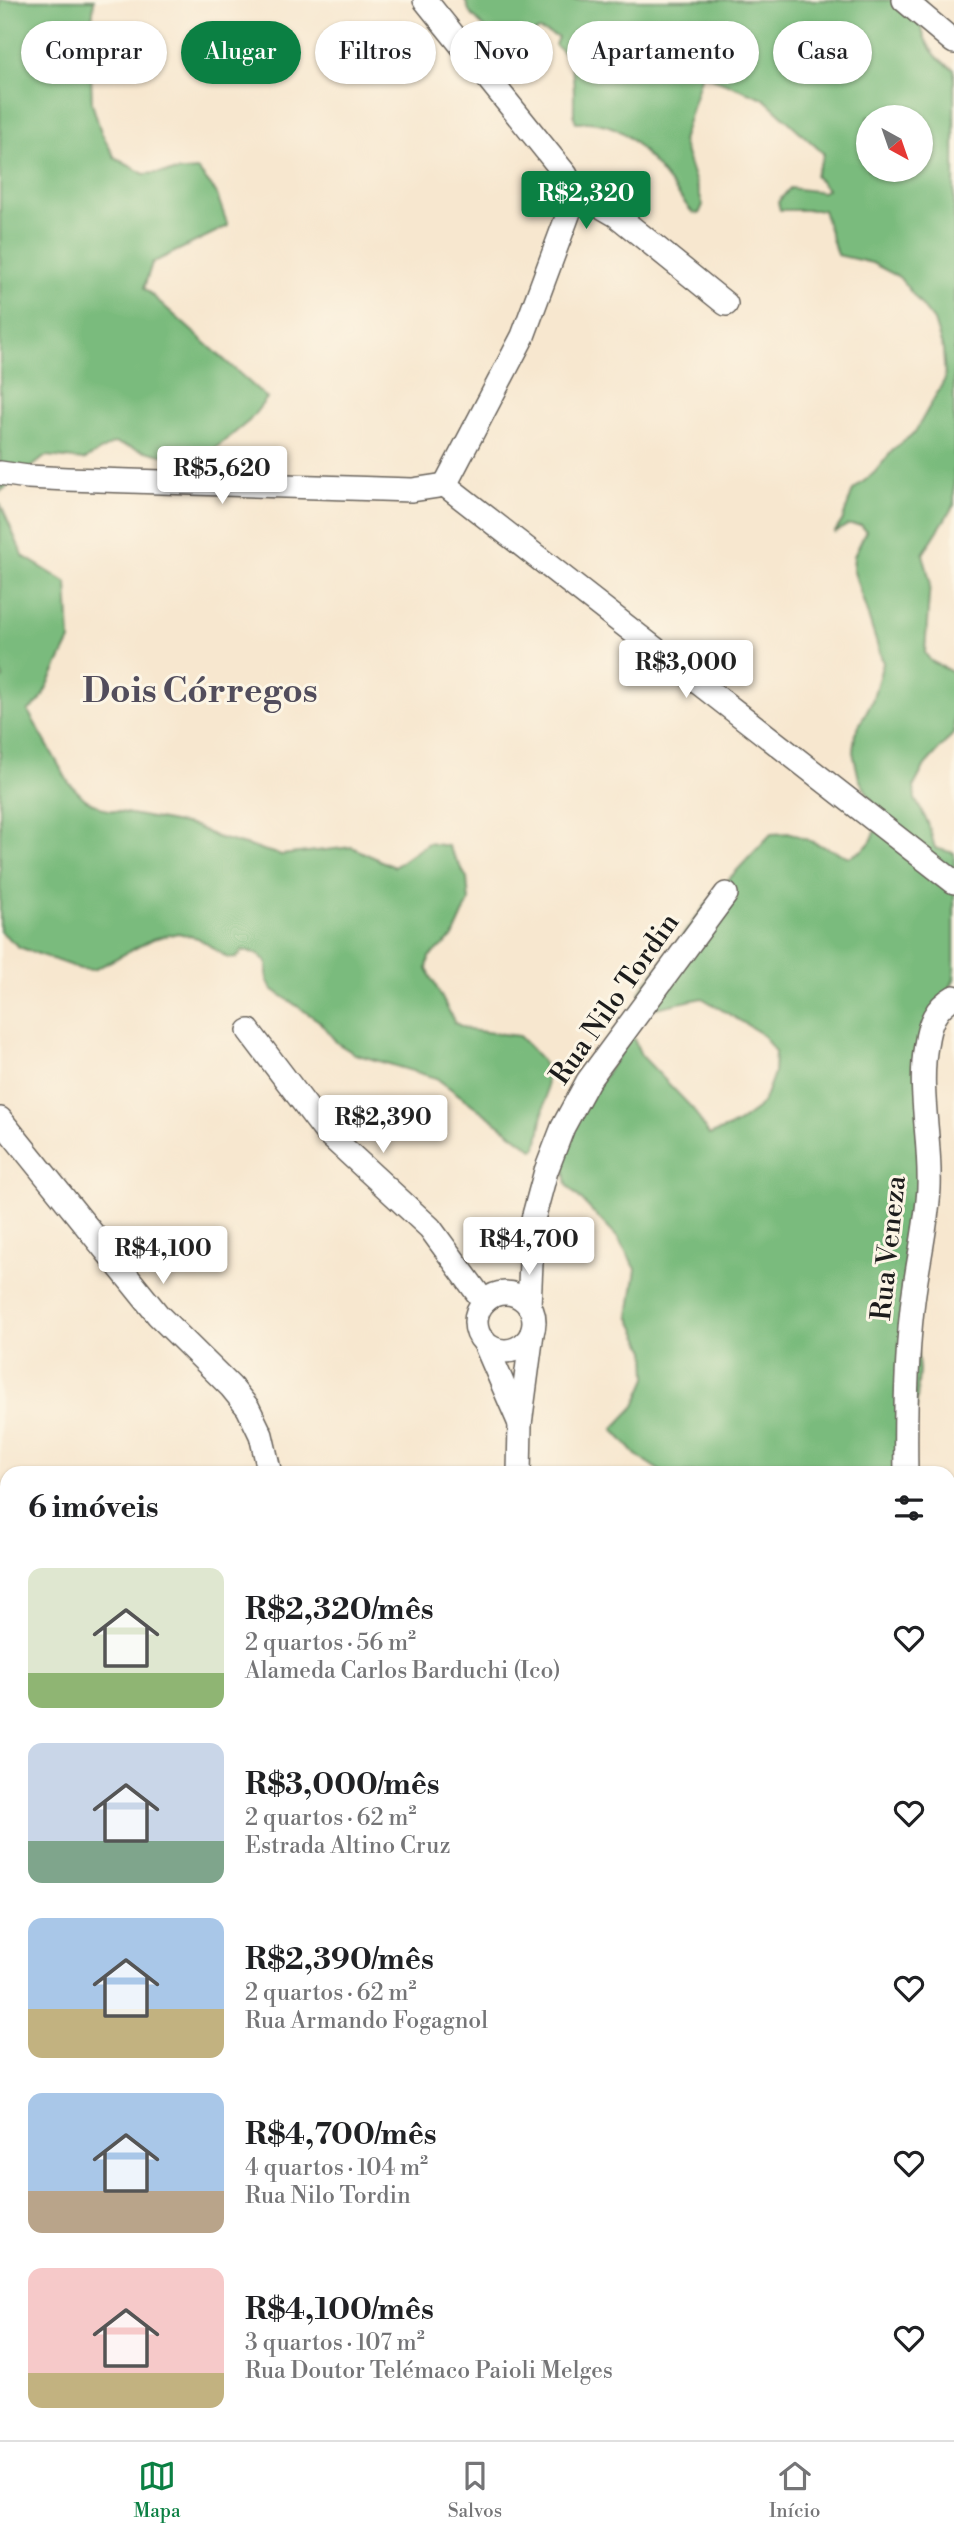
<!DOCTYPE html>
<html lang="pt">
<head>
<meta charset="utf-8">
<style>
	:root { --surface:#fff; --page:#f6f6f6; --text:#202124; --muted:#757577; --line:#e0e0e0; --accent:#0b8043 }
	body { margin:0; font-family:"Libre Bodoni",serif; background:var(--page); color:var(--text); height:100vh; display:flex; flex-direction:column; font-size:26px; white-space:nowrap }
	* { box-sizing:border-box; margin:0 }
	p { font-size:23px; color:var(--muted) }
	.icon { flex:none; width:38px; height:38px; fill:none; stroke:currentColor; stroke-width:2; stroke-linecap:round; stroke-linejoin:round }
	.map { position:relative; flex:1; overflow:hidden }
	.sheet { position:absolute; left:0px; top:1466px; width:956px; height:975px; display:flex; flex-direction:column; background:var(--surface); border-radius:21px 21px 0 0; box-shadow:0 2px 5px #0004 }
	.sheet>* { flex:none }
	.banner { position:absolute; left:21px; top:21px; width:914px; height:63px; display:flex; gap:14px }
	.needle { width:46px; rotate:140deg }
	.controls { position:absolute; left:856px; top:105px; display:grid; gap:14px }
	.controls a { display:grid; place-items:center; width:77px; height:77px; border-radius:50%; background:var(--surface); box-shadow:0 2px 5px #0004; font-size:35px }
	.price { position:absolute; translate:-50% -60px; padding:0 16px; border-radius:7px; background:#fff; color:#222; font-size:23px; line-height:46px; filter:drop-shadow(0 2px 4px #0008) }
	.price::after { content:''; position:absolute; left:50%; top:42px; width:21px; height:16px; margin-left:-10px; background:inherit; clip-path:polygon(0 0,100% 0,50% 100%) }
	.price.active { background:var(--accent); color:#fff }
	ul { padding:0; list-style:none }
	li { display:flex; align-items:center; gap:21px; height:175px; padding:0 28px }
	li span { display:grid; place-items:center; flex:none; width:196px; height:140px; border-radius:14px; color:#555 }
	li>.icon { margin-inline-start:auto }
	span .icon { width:84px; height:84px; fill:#fffc; stroke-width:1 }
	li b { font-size:30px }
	h2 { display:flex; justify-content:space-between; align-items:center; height:84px; padding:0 28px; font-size:30px }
	.pill { padding:0 24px; border-radius:32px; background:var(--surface); box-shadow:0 2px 5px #0004; font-size:24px; line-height:63px }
	.pill.active { background:var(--accent); color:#fff }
	.tabs { display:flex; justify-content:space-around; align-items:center; height:98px; border-top:2px solid var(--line); background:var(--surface); font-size:19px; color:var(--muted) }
	.tabs a { display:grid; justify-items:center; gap:4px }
	.tabs .active { color:var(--accent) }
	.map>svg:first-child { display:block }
</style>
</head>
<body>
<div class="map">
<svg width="954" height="2440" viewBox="0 0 954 2440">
	<rect width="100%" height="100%" fill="#fcf5e5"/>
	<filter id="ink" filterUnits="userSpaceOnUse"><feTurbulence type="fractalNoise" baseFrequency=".0143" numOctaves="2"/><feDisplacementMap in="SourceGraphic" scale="14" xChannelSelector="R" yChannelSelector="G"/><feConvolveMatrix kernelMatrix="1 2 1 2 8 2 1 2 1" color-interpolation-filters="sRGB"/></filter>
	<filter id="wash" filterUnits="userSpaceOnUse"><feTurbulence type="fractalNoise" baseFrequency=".00686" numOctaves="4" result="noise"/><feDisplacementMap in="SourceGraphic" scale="28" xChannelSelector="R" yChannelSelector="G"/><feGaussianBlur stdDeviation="1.57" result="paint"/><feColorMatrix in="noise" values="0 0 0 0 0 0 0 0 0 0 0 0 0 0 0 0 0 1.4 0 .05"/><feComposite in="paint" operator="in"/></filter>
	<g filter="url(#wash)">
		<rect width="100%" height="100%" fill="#f7e7cf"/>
		<g fill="#7abb7d" stroke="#4b6c4c" stroke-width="2" fill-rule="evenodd">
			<path d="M0,0H94L90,47L92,103L101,132L115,158L144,174L198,170L216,192L228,226L152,263L144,288L267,398L249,421L201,460L169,457L114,443L84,460L46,456L0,492Z"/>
			<path d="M465,0H925C913,26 929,57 954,69V505L923,554L930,581L925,653L931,661L954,673V733L925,765L914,786L915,799L928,823L935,848L954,853V979L933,1029L913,1308L919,1370L912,1473H663L636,1455L613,1429L635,1406L647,1378L646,1351L629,1316L636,1269L617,1237L567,1185L564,1166L566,1133L632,1035L641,1055L693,1109L709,1135L735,1125L757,1109L764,1100L774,1073L775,1052L762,1034L702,998L656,1008L643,1002L639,992L712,897L771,834L791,833L849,857C873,847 875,837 879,813L859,779L853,752L855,733L872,701L883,663L853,569L854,556L866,531L861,525H848L834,533L842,521L853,490L875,472L893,450L915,432L945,379L943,350L934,321L899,277L872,263L837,255L823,210H780L778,202L790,188L823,192L827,189L815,176L824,154L763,98L702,74L682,141L703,205L699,214L692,212C674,190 639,138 614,128C602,123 589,121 576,122L574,117C573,91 579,62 555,45L558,37L539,30L504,48L470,13ZM868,117H920V170H868Z"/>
			<path d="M0,503L23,556L67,583L70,640L40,701L28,711L69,783L85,799L104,809L195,826L216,837L281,855L352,847L394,867L428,843L448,846L467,878L469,901L453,937L429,957L427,969L455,1023L469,1030L519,1036L541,1059L547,1072L546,1097L537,1147L534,1150L436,1078L355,1054L337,1043L319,1021L272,989L267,980V963L259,955L243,950L236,958H228L198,938L178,933L153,939L94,970L80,969L19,947L0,931V681L3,678L0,672Z"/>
			<path d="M948,1771L954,1783V2041L948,2005Z"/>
			<path d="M0,2382L7,2383V2434H159L163,2440H0Z"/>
			<path d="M449,2434H909V2440H453Z"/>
		</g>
		<path fill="#46b0c4" stroke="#316670" stroke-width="2" d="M949,2017L954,2029V2301L949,2312Z"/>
	</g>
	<g filter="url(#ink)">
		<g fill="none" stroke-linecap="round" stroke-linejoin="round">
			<defs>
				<g id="minor">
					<path d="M425,0L566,175L573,190L572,204L523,336L445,485"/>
					<path d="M904,0L954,42"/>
					<path d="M573,190L616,215L726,304"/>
					<path d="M0,473L28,477L67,479L412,490L445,485"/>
					<path d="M445,485L954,882"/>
					<path d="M249,1031L325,1131L430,1228L484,1302"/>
					<path d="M0,1119L158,1315L231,1387L248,1408L261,1435L270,1474"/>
					<circle cx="505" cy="1322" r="29"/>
					<path d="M529,1306L533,1219L546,1171L563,1127L588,1081L726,894"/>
					<path d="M484,1341L520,1424L532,1333"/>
					<path d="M519,1474L520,1424"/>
					<path d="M906,1474C905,1419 906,1364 912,1309C916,1269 927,1228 929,1188C931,1140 918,1092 926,1045C929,1023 935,1008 954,997"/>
					<path d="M0,1568L7,1581"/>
					<path d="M948,1630L954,1629"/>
					<path d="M0,1667L7,1670"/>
					<path d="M0,1726L7,1711"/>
					<path d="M948,1755L954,1770"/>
					<path d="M0,1817L7,1830"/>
					<path d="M0,1929L7,1926"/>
					<path d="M0,1953L7,1951"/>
					<path d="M0,2241L7,2238"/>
					<path d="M948,2416L954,2408"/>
					<path d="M0,2429L13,2440"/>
					<path d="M932,2440L936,2434"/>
				</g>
			</defs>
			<use href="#minor" stroke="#69635b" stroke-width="26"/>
			<g stroke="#69635b" stroke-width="3.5" stroke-dasharray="5 5" stroke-linecap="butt">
				<path d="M948,1976L954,1999"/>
				<path d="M948,2338L954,2329"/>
				<path d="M881,2440L888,2434"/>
			</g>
			<use href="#minor" stroke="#fff" stroke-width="23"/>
		</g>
	</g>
	<g text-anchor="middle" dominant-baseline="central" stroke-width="6" stroke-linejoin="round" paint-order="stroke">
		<g font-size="28" fill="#1c1c1c" stroke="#fcf5e5">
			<text transform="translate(615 999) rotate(-55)">Rua Nilo Tordin</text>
			<text transform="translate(889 1248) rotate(-84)">Rua Veneza</text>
		</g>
		<g font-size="35" font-weight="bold" fill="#524d5c" stroke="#fcf5e5">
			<text x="200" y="691">Dois Córregos</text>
		</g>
	</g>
</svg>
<div class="controls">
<a><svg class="needle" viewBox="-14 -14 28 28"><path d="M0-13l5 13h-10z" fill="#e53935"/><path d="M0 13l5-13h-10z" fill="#757577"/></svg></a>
</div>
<b class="price active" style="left:586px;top:231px">R$2,320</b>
<b class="price" style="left:222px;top:506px">R$5,620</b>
<b class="price" style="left:686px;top:700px">R$3,000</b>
<b class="price" style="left:383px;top:1155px">R$2,390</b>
<b class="price" style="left:529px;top:1277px">R$4,700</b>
<b class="price" style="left:163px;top:1286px">R$4,100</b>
<div class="banner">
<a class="pill">Comprar</a>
<a class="pill active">Alugar</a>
<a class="pill">Filtros</a>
<a class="pill">Novo</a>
<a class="pill">Apartamento</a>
<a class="pill">Casa</a>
</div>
<section class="sheet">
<h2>6 imóveis<svg class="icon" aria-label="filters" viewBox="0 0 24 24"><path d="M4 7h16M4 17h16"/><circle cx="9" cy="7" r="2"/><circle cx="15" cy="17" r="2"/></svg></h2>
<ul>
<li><span style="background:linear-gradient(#dfe7d0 75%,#8fb573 0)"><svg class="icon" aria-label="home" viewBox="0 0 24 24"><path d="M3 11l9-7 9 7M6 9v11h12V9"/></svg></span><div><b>R$2,320/mês</b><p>2 quartos · 56 m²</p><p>Alameda Carlos Barduchi (Ico)</p></div><svg class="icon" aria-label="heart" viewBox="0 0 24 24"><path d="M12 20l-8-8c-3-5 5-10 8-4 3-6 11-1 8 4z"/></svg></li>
<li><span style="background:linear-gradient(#c9d6e8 70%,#7fa58c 0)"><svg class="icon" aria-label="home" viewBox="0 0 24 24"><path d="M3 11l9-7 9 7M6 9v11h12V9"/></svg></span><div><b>R$3,000/mês</b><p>2 quartos · 62 m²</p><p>Estrada Altino Cruz</p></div><svg class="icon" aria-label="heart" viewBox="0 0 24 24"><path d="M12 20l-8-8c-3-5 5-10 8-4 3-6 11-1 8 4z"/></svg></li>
<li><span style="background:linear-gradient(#a9c7e8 65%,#c2b280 0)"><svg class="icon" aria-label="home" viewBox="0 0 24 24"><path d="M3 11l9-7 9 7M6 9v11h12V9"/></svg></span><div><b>R$2,390/mês</b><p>2 quartos · 62 m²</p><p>Rua Armando Fogagnol</p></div><svg class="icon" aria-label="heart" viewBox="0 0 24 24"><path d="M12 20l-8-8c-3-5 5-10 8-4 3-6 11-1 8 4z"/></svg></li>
<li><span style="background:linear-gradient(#a9c7e8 70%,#b9a48a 0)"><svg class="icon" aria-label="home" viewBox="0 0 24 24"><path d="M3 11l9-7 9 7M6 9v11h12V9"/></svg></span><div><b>R$4,700/mês</b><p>4 quartos · 104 m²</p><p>Rua Nilo Tordin</p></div><svg class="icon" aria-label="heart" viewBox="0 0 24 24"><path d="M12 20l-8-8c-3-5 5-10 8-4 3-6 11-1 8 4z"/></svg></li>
<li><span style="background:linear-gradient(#f6c9c9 75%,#c2b280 0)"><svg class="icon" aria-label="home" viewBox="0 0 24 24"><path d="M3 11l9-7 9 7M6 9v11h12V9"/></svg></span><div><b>R$4,100/mês</b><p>3 quartos · 107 m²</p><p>Rua Doutor Telémaco Paioli Melges</p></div><svg class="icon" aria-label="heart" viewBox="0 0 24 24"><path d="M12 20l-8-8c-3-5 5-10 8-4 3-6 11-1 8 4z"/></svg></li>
</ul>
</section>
</div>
<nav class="tabs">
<a class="active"><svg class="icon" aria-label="map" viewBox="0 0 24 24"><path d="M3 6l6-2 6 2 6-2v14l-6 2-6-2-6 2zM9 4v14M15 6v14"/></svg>Mapa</a>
<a><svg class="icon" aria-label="saved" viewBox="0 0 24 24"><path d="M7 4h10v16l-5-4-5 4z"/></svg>Salvos</a>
<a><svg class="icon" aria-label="home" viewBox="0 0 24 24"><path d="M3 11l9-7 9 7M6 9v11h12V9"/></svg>Início</a>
</nav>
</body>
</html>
